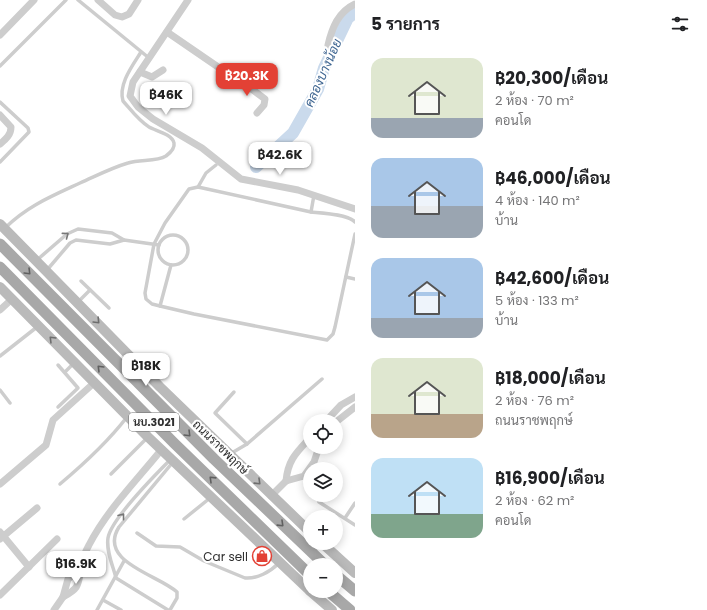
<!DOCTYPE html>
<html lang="th">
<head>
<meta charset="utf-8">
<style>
	:root { --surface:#fff; --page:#f6f6f6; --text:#202124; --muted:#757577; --accent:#e34135 }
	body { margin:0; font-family:Poppins,Sarabun,sans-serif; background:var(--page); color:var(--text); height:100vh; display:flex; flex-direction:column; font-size:15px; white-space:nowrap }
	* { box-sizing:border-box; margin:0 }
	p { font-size:13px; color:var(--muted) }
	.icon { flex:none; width:22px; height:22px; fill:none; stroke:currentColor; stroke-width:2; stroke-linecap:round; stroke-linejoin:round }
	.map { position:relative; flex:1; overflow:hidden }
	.sheet { display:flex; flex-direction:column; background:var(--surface); width:352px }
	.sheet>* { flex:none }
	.tools { position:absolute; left:303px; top:414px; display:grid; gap:8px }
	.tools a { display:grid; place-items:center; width:40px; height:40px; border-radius:50%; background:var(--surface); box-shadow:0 2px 10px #0003; font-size:20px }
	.price { position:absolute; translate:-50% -34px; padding:0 9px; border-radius:8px; background:#fff; color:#222; font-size:13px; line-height:26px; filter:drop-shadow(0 1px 2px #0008) }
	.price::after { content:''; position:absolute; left:50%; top:24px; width:12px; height:9px; margin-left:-6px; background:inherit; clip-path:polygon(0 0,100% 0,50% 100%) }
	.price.current { background:var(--accent); color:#fff }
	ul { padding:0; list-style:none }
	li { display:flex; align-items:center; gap:12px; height:100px; padding:0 16px }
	li span { display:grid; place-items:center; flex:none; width:112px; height:80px; border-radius:12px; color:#555 }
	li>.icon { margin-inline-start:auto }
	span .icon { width:48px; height:48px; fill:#fffc; stroke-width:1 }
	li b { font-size:17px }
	h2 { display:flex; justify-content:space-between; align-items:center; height:48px; padding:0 16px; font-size:17px }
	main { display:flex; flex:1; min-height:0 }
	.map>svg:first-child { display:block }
</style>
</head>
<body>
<main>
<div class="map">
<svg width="355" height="610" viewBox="0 0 355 610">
	<rect width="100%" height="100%" fill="#fff"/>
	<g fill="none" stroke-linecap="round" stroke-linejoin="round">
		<path stroke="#cadaec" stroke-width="12" d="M256,167L293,133L318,89L324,68L348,18L355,13"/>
		<g stroke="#cdcdcd" stroke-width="3.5">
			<path d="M78,0L149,58"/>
			<path d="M0,66L66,0"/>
			<path d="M0,102L28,128L29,132L0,162"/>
			<path d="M198,187L206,173L216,165"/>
			<path d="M314,195L311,212C321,213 348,214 355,222"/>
			<path d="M311,212L198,187L189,189L165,223L154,244L145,293L146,299L152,304L160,306L194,314L327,340L333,334L335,327L355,234"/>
			<path d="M5,228C27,206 52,196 80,183C96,176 111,168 128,163C140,159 156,162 166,156C170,153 175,148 174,143C172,134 156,131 149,127C139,121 131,110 123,101C118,84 133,65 141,52"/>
			<circle cx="173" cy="250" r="15"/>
			<path d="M37,260L67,234L78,229L112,233L124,240"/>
			<path d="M47,270L70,243L76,240L110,244L124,240L159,245"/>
			<path d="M346,277L355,279"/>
			<path d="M81,281L109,308"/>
			<path d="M78,302L90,290"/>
			<path d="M160,306L171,265"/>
			<path d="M0,356L37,327"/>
			<path d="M58,365L78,388L58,407"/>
			<path d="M65,372L74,363"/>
			<path d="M0,390L10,403"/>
			<path d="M234,392L215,413L247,444"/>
			<path d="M230,454L247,444L322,379"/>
			<path d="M111,474L147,438"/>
			<path d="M60,484C85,463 107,443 127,417"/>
			<path d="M319,502L355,525"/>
			<path d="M345,518L355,503"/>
			<path d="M184,519L210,498"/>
			<path d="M137,533L156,546L180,547L204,561L245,578C257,579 270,572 279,563"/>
			<path d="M103,600L121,610"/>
			<path d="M97,610L124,561"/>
			<path d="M168,610L116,578C113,566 106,551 108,538C111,519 156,474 171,459"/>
			<path d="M170,610L177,598V592C159,575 97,562 119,527L173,462"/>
		</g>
		<g stroke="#cdcdcd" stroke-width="7">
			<path d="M98,0L115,15L122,17L129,14L138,0"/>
			<path d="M188,0L133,82L130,96L138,107L153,119L202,148L241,179L298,190L355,209"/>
			<path d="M167,32L237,80L241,81L256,73"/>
			<path d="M0,35L34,0"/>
			<path d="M328,45C332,28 338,12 355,4"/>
			<path d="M140,72L152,77L163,70"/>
			<path d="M241,81L265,99L264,105L257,113"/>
			<path d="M0,115L11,127C11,135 6,139 0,144"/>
			<path d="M0,310L12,299"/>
			<path d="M326,421L341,405L355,397"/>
			<path d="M336,422L355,407"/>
			<path d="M286,481C288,460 296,453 310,438"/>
			<path d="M0,484L46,445L53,420L95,382"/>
			<path d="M271,496L286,481L304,476L314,462L319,447"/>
			<path d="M0,532L29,567"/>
			<path d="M0,539L37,508"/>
			<path d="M0,595L57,539"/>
			<path d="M63,597C79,588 78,586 81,569C82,561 85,552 89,545C107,510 137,480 162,449"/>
			<path d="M54,610L63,597L68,579L81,568"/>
		</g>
		<g stroke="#bababa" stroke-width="10">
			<path d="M0,224L160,387L310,532"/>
			<path d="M0,287L148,437L310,591"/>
			<path d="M322,543L355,573"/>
			<path d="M310,591L332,610"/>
		</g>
		<g stroke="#a8a8a8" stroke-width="11">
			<path d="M0,244L214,459L325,565"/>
			<path d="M0,267L174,443L310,575"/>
			<path d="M336,575L355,591"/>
			<path d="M328,591L350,610"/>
		</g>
	</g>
	<defs><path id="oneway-chevron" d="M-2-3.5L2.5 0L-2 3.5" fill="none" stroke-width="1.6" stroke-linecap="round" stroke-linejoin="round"/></defs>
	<g stroke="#777">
		<use href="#oneway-chevron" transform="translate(66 235) rotate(-37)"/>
		<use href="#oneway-chevron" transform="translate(122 516) rotate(-52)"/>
	</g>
	<g stroke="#606060">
		<use href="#oneway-chevron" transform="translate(28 272) rotate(45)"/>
		<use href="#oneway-chevron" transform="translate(100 368) rotate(-135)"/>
		<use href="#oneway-chevron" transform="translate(188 434) rotate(45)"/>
		<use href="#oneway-chevron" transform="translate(212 479) rotate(-136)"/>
		<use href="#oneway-chevron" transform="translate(281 524) rotate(44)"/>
	</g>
	<g stroke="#6e6e6e">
		<use href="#oneway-chevron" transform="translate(97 321) rotate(46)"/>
		<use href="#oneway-chevron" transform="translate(52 339) rotate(-135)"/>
		<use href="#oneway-chevron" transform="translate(258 482) rotate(44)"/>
	</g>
	<defs>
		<symbol id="shop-ring" viewBox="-11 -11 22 22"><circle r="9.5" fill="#fff" stroke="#e34135" stroke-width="1.5"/><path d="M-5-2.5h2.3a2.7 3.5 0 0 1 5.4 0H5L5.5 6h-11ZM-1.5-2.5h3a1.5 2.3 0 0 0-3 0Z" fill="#e34135"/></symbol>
	</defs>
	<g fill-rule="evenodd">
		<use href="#shop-ring" x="251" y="545" width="22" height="22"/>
	</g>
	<g text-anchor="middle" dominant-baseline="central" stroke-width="4" stroke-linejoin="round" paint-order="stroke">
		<rect fill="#fff" stroke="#6e6e6e" stroke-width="1" x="129" y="413" width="50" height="18" rx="3"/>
		<g font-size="11" font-weight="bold" fill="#303030">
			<text x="154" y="422">นบ.3021</text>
		</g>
		<g font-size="12" fill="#303030" stroke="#fff">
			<text transform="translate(221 447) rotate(44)">ถนนราชพฤกษ์</text>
		</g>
		<g font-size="12" fill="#303030" stroke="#fff" text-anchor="end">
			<text x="248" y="556">Car sell</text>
		</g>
		<g font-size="13" font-style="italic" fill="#3e6591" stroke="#fff">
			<text transform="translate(323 73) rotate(-66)">คลองบางน้อย</text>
		</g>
	</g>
</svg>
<div class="tools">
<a><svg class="icon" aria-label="locate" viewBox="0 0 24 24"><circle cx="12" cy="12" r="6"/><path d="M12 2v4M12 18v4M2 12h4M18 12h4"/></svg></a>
<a><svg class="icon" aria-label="layers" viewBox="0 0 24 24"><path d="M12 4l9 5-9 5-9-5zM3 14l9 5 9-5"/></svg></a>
<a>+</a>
<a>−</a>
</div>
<b class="price current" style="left:247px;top:97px">฿20.3K</b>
<b class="price" style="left:166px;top:116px">฿46K</b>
<b class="price" style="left:280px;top:176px">฿42.6K</b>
<b class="price" style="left:146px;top:387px">฿18K</b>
<b class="price" style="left:76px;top:585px">฿16.9K</b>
</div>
<section class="sheet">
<h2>5 รายการ<svg class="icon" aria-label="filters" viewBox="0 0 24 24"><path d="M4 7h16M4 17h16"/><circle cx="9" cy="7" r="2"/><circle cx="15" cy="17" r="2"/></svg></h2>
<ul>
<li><span style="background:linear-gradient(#dfe7d0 75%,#9aa5b1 0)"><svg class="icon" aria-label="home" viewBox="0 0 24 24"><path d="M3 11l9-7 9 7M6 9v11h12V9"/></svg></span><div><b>฿20,300/เดือน</b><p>2 ห้อง · 70 m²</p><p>คอนโด</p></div></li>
<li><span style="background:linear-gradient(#a9c7e8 60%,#9aa5b1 0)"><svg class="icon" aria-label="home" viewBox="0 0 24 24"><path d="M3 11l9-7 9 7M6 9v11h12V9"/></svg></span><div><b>฿46,000/เดือน</b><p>4 ห้อง · 140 m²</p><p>บ้าน</p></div></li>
<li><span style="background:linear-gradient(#a9c7e8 75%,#9aa5b1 0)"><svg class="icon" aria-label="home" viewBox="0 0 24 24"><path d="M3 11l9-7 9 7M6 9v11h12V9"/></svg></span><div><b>฿42,600/เดือน</b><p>5 ห้อง · 133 m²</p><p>บ้าน</p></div></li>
<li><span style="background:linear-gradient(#dfe7d0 70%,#b9a48a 0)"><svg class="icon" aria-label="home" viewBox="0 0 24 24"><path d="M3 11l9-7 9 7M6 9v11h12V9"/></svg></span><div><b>฿18,000/เดือน</b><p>2 ห้อง · 76 m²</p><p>ถนนราชพฤกษ์</p></div></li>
<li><span style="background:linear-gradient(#bfe0f5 70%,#7fa58c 0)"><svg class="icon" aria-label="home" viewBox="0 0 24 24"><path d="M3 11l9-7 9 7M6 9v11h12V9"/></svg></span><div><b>฿16,900/เดือน</b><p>2 ห้อง · 62 m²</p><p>คอนโด</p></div></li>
</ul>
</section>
</main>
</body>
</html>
